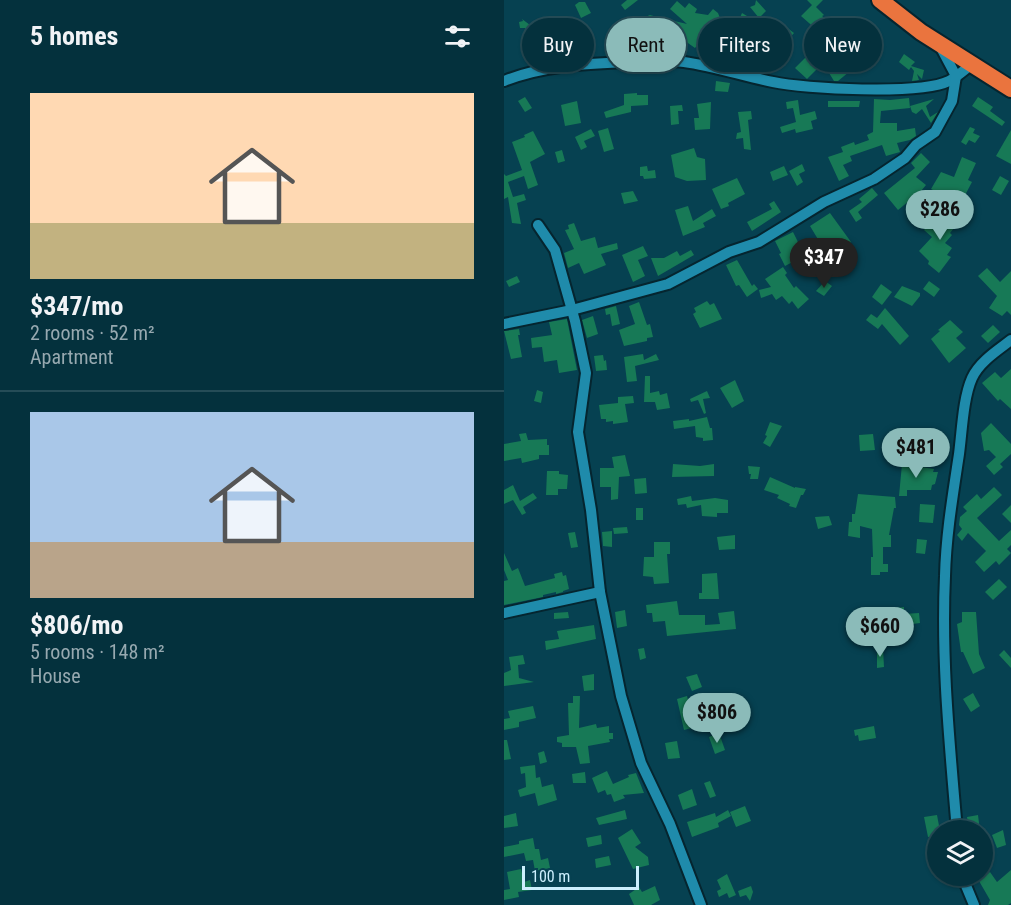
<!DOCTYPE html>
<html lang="en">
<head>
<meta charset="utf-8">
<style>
	:root { --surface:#04313d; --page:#123d48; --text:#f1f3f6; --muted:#97a9b0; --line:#254c57; --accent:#8bbbb9 }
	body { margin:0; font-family:"Roboto Condensed",sans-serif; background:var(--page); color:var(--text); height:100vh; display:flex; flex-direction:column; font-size:22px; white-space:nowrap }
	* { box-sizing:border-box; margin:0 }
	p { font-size:20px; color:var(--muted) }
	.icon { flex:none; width:33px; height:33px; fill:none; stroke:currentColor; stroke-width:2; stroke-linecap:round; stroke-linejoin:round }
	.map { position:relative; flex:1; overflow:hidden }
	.side { display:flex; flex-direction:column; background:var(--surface); width:504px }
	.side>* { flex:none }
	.top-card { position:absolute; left:18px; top:18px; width:399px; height:54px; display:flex; gap:12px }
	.tools { position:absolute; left:423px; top:820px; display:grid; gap:12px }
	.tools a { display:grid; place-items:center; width:66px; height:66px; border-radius:50%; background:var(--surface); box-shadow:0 2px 4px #0004,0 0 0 2px var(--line); font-size:30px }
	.scale { position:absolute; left:18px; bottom:15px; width:117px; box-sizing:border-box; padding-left:6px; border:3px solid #cceffd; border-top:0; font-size:16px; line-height:21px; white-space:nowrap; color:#cceffd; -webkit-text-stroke:4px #064151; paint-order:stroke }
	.price { position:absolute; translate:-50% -51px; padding:0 14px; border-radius:21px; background:var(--accent); color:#111; font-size:20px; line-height:39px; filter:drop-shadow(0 2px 3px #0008) }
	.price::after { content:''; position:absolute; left:50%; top:36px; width:18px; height:14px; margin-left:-9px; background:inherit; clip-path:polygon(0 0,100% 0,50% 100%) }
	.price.selected { background:#222; color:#fff }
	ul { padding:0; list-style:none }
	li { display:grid; align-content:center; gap:12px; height:318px; padding:0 30px }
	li+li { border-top:2px solid var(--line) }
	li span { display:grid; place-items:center; height:186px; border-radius:0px; color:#555 }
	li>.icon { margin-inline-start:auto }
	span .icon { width:108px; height:108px; fill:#fffc; stroke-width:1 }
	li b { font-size:26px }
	h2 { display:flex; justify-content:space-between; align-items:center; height:72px; padding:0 30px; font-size:26px }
	.chip { padding:0 21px; border-radius:27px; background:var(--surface); box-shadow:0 2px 4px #0004,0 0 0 2px var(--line); font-size:21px; line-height:54px }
	.chip.selected { background:var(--accent); color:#111 }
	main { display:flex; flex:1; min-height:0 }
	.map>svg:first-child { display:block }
</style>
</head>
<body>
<main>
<section class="side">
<h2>5 homes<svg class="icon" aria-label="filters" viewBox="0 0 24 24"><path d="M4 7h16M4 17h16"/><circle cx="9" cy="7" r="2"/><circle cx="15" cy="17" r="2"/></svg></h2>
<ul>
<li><span style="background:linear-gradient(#ffd9b3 70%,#c2b280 0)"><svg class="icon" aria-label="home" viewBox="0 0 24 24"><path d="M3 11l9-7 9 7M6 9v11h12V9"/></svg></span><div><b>$347/mo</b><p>2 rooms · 52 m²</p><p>Apartment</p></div></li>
<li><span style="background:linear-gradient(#a9c7e8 70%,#b9a48a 0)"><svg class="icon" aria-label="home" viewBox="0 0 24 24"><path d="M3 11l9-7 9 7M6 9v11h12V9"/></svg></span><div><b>$806/mo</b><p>5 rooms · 148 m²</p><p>House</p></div></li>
</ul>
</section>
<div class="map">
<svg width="507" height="905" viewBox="0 0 507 905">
	<rect width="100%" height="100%" fill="#064151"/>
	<g fill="#177956">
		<path d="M123,0H134L121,10L117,5Z"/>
		<path d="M252,0L262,11L255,18L246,7L251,5Z"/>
		<path d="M303,0H319L312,7L320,15L318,16L349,42L359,30L373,42L351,67L334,81H330L322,68L342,49L315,27L313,30L297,16L308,5Z"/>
		<path d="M173,1L181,8L185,3L193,9L191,13L204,15L209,9L214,13L216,18L205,26L225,39L226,36L234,40L227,54L230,56L228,61L200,48L196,42L191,48L174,36L177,30L161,21L162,19L183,24L166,9Z"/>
		<path d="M75,2H81L87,13L77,18L71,5Z"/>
		<path d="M238,13L248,19L245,26L235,20Z"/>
		<path d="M146,15L157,18L150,50L132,49L133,31H126L131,21Z"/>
		<path d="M18,19L30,28H27L28,32L22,34L21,28H16L15,22L19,21Z"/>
		<path d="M273,23H277L290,33L271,55L260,43V38H266Z"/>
		<path d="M70,24H75L78,33L62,37L61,28Z"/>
		<path d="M111,26H120V44L128,45V51L102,56L101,47L111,45Z"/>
		<path d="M58,47L59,51L66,53L80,51V57L66,58L65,56L34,60L32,52H50L49,49Z"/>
		<path d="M400,54L411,62L407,66L420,70L418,79L413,74L415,80L408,81L410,71L407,67L405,70L395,62Z"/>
		<path d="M304,55L313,69L303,79L291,68Z"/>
		<path d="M212,81L226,83L224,92L211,91Z"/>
		<path d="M133,93V95H144V105L127,106V112L102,118L100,112L120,105V94Z"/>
		<path d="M21,97L28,108L21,112L14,101Z"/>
		<path d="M474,97L489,107L486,111L501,122L498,126L468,106Z"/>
		<path d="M405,98L406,108L377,111L376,123H393V131L411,128L412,136L406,140L393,143L396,152L382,156L378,145L346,156L348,161L339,165L345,176L335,181L324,157L339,152L337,147L350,142L351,145L365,140L363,135L369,132L370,99L386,100Z"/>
		<path d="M430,99L422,106L426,117L434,112L427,123L418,109L412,114L408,112L406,106Z"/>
		<path d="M294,100L296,115L311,111L313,119L307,121L309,129L292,133L291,129L278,133L276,127L292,122L289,108L283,109L282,102Z"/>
		<path d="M73,101L77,123L61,126L57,105Z"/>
		<path d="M324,101H356L355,107H324Z"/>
		<path d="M207,102L206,129L191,130L190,118H195L193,104Z"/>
		<path d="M178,105L179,111H174L175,124L167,125L166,106Z"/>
		<path d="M247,111L248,119L244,120L247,150L240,149L239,138L232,139L233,133L237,132L234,112Z"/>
		<path d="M466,127L471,129L469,133L476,136L471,143L465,140L462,145L457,142Z"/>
		<path d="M104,128L110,149L100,152L94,131Z"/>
		<path d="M87,129L91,136L80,141L83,147L77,150L71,137Z"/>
		<path d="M507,130V164L492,156Z"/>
		<path d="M29,131L41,154L26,162L34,185L24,189L20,176L4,182L9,197L20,194L22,200L13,203L17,224L8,223L4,197L0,199V174L2,176L18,170L8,142L21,137L20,135Z"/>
		<path d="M190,148L193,157L201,159L202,180L183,181L171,177L167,155Z"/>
		<path d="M58,150L61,161L54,163L51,152Z"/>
		<path d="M417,153L426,162L412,177L422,185L408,202L405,201L394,210L380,193L411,168L407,163Z"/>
		<path d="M458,157L472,163L464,180L468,182L459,199L441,190L439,195L427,189L437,172L450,177Z"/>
		<path d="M298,164L301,171L295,174L299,182L293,186L285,171Z"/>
		<path d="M143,166L144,171L151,170L152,178L140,179L139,176H136V167Z"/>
		<path d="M280,166L284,175L269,181L266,172Z"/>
		<path d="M496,176L505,181L497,195L488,190Z"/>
		<path d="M233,178L241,194L224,203L225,206L217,209L208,189Z"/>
		<path d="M368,188L374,195L354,212L358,218L352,222L345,211L358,202L355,199Z"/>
		<path d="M129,191L134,201L120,204L117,193Z"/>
		<path d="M270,201L277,212L248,231L243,222L268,209L265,204Z"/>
		<path d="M184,206L189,221L208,209L212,216L199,223L201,227L179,236L171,210Z"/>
		<path d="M448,209L458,218L446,233L448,235L441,243L448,248L443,255L447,257L435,273L424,264L425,261L415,251L428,237L420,230L429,220L435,225Z"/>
		<path d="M326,213L347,242L332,254L325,244L311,252L323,269L318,273L304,254L281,266L275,254L277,253L271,241L289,232L298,250L315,241L306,226Z"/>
		<path d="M70,223L77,241L91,237L94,248L113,243L114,249L97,254L102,265L80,274L75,263L64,268L60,253L70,249L61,230L65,229L64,225Z"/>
		<path d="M139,246L144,256L134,260L141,276L129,282L118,255Z"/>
		<path d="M187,250L190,255L154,276L147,258H160L173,251L176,256Z"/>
		<path d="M233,260L248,286L250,284L254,289L243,297L235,285L232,286L222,265Z"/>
		<path d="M279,267L283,273L281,275L290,288L292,286L305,299L294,309L288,301L285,304L278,296L272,300L268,294L257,298L255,290L267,287L261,279Z"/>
		<path d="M483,268L496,282L507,271V315L503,311L498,316L485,308L493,296L474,276Z"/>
		<path d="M13,276L16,282L5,287L2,281Z"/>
		<path d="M321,281L328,286L320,296L312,291Z"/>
		<path d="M425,281L436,289L430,297L419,289Z"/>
		<path d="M377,284L388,292L378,305L368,297Z"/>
		<path d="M398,286L416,293V296L408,306L390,297Z"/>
		<path d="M203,301L206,305L210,303L218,319L196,328L189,314L192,312L190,308Z"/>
		<path d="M135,302L143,325L146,324L149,337L143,338V341L120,346L115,330L131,324L125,306Z"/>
		<path d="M112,306L116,324L108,326L106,314L102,315L101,309Z"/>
		<path d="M381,308L405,336L396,345L378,324L374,329L362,320L367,314L373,318Z"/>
		<path d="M89,316L94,334L83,338L78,320Z"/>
		<path d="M63,319L73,370L55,373L53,360L40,362L38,347L28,348L27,338L48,335L45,322Z"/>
		<path d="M446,320L459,332L452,338L462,348L445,363L427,339L436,331L434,330Z"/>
		<path d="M489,325L496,332L484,343L477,336Z"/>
		<path d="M15,329L16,335H14L18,357L7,359L0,331Z"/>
		<path d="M139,354L140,360L152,354L155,360L131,366L133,381L123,382L120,357Z"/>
		<path d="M99,355L100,361L102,360L103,370L92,371L90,356Z"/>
		<path d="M507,369V409L496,399L494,401L478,383L491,372L497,378Z"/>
		<path d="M141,376H146V393L155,391L156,395L163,393L166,408L153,410L151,402H140Z"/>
		<path d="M231,380L240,401L228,408L216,388Z"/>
		<path d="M33,390L39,392L37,403L30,401Z"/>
		<path d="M203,391L206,398L199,399L202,413L200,414L194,400L187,402L186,399Z"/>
		<path d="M129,396L130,403L121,404L124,422L109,424V421L102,422V419H97L95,405L114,403V397Z"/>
		<path d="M203,417L206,428H208L209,440L199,441V438L192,437L191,426L170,429L169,421L185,419V421Z"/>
		<path d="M266,422L278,426L266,447L259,443L263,436L261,435Z"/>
		<path d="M487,423L507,444V454L496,464L499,467L490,475L482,466L492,457L485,450L480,451L477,433Z"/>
		<path d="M22,433L24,440L43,439V445H45V455H35V459L18,463L17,458L0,461V444L17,441L15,434Z"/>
		<path d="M369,434L371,450L356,451L355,435Z"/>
		<path d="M121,455L126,476L115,477L114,499L107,500V487H96V468H110L108,457Z"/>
		<path d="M169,464L196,466L210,464V476L168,477Z"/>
		<path d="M398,464L430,469L429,472H434L431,484L428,485L427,490H403V496H395Z"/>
		<path d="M244,466L256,467L254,479H246L247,474H245Z"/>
		<path d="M43,471H55V474L64,475L63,489H54V495H42Z"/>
		<path d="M266,477L291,488V487L302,489L299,495H297L292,508L285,506L286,504L273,498L275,495L260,490Z"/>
		<path d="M142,478L143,493L131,494L130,479Z"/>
		<path d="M9,485L16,501L29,493L33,498L19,507L22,513L18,515L9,500L0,504V490Z"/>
		<path d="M490,487L498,495L473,518L495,541L507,530V545L503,549L507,553L495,565L492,561L480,572L471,562L482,551L464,533L458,541L453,535L458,529L455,525L456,517L463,511L459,507L473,494L477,499Z"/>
		<path d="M354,494L391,497L392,508H390L385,535H387V547H379V564H384V572H376V575H367V557H369L368,529L356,526V538L344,536L345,522H348V514H351Z"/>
		<path d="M187,496L188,501L211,498L224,500V513H213V517L198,516L197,505L183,508L182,504L174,505L173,499Z"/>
		<path d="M416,504L431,505L429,523L415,522Z"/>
		<path d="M507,505V523L498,514Z"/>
		<rect x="132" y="508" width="7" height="12"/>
		<path d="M325,516L328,525L314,529L311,517Z"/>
		<path d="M123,527L124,533L110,534L109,528Z"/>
		<path d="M108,531V547L99,546L98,532Z"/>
		<path d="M71,532L74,547L67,548L64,533Z"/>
		<path d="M231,535V549L215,550L213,537Z"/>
		<path d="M413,539L423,540L421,554L412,553Z"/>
		<path d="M150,542H166V554H163L165,583L150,584L149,577L139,576L140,557H150Z"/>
		<path d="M0,553L8,571L14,568L21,586L51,578L50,574L58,572L59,576L62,575L65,589L59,591V592L52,594V592L39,595V597L0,605V581L4,580L0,570Z"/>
		<path d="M213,573L215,599H195V593H198V574Z"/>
		<path d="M495,579L503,587L489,600L481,592Z"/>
		<path d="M173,601L175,615H201V625L216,624L214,613L230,611L232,629L163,636L161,621L149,622L148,613H143L142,605Z"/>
		<path d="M400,607V614L415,613L416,623L402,625V632L394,633L391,608Z"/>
		<path d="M121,610L123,626L113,628L111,612Z"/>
		<path d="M64,612L65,618L50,619V613Z"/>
		<path d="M458,612H472L475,654L481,668L469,674L459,652H457L453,624L458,622Z"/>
		<path d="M90,625L92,639L42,650L41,641L55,639L53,631Z"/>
		<path d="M140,648L142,658L136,660L134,649Z"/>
		<path d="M379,648L380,667L373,668V649Z"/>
		<path d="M500,650L507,658V668L495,655Z"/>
		<path d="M19,655L21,664L14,665L15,678L30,682L0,686V673L7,670L5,657Z"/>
		<path d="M90,674V690L80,691L78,676Z"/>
		<path d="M193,674L198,687L188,691L182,677Z"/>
		<path d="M469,693L476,706L467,712L459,699Z"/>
		<path d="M69,696H76L75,728L92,724L93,728L105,726V733H109V739H105L106,742L84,746L86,763L76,764L72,747H58V743L53,742V737L65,735L64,703H69Z"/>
		<path d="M183,696L188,715L208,710L210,722L180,730L173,699Z"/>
		<path d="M29,706L32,718L15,722V727L0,730V719L6,718L4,711Z"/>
		<path d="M370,726L372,738L355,741L354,735L351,736L350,730Z"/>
		<path d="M215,733L221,750L211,754L205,737Z"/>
		<path d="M0,740H3L7,759L0,760Z"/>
		<path d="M173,741L176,758L164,759L161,743Z"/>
		<path d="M40,751L43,762L36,764L34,753Z"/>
		<path d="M31,765L32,778L36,777L38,787L49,784L53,800L34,806L31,793L16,797L14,790L22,787L21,773L17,774L16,767Z"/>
		<path d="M103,771L109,784L125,777L124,775L132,773L140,793L119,795L121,798L110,802L107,794L103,795L101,790L94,793L88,778Z"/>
		<path d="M81,772L82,783H69L68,774Z"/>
		<path d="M206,781L212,796L206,798L200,783Z"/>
		<path d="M188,789L193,805L179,810L174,795Z"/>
		<path d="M241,806L247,821L232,827L226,812Z"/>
		<path d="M121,810L123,819L95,825L92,818Z"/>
		<path d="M224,810L227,816L214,823L215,827L188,837L183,822L211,813L212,817Z"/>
		<path d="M12,813L14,826L0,828V816Z"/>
		<path d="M433,815L436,831H434V836L424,837L420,817Z"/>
		<path d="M474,815L476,831H465L463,817Z"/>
		<path d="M128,829L137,843L131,847L144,857L145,865L129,869L114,838Z"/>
		<path d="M499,830L502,845L493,848L488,835Z"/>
		<path d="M97,835L98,844L84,847L82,838Z"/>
		<path d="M29,838L31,849H35L37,860L44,858L46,868L31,871L29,860L22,861L20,853L0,857V847L15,844V841Z"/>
		<path d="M105,856L107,865L92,868L91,859Z"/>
		<path d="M434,856V871H428L427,857Z"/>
		<path d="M17,869L20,882L26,880L28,890L14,892L15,897L0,900V890L6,889L3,872Z"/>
		<path d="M507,870V903L504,905H484L486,900L475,881L486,872L493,882Z"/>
		<path d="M223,874L232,895L225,898L223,893L215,897L213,891L217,889L213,880Z"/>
		<path d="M151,886L156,900L147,905H130L125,894L135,887L138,892Z"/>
		<path d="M247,886L249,892L246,901L242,895L236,897L234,891Z"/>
	</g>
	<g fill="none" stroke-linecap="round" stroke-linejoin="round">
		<defs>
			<g id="minor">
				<path d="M0,81C40,65 82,64 125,62C143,61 162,60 180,62C210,66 239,76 269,82C300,89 417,95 445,81C453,77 460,70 467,65"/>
				<path d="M34,225L51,250L71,321L82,373L74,432L87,510L96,592L117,696L137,763L166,824L197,905"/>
				<path d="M0,324L68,310L164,284L225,252L255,242L320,202L370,179L401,158L412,145L431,132L448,101L452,76L436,46"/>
				<path d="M0,613L96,592"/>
				<path d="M453,831C446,747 437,661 441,576C442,535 449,494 455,454C458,432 459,398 468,378C475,362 494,350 507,340"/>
				<path d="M458,876L470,905"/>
			</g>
			<path id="highway" d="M376,0L417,32L507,89"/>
		</defs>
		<use href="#minor" stroke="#05252f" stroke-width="14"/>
		<use href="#highway" stroke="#05252f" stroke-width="20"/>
		<use href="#minor" stroke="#1f8bab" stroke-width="10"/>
		<use href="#highway" stroke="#ea743e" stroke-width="16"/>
	</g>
</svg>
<div class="tools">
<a><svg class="icon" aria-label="layers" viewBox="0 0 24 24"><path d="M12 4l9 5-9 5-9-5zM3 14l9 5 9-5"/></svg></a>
</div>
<div class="scale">100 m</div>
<b class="price" style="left:436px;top:241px">$286</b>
<b class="price selected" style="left:320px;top:289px">$347</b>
<b class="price" style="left:412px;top:479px">$481</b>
<b class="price" style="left:376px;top:658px">$660</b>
<b class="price" style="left:213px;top:744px">$806</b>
<div class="top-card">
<a class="chip">Buy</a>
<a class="chip selected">Rent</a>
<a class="chip">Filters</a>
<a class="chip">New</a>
</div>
</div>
</main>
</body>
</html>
